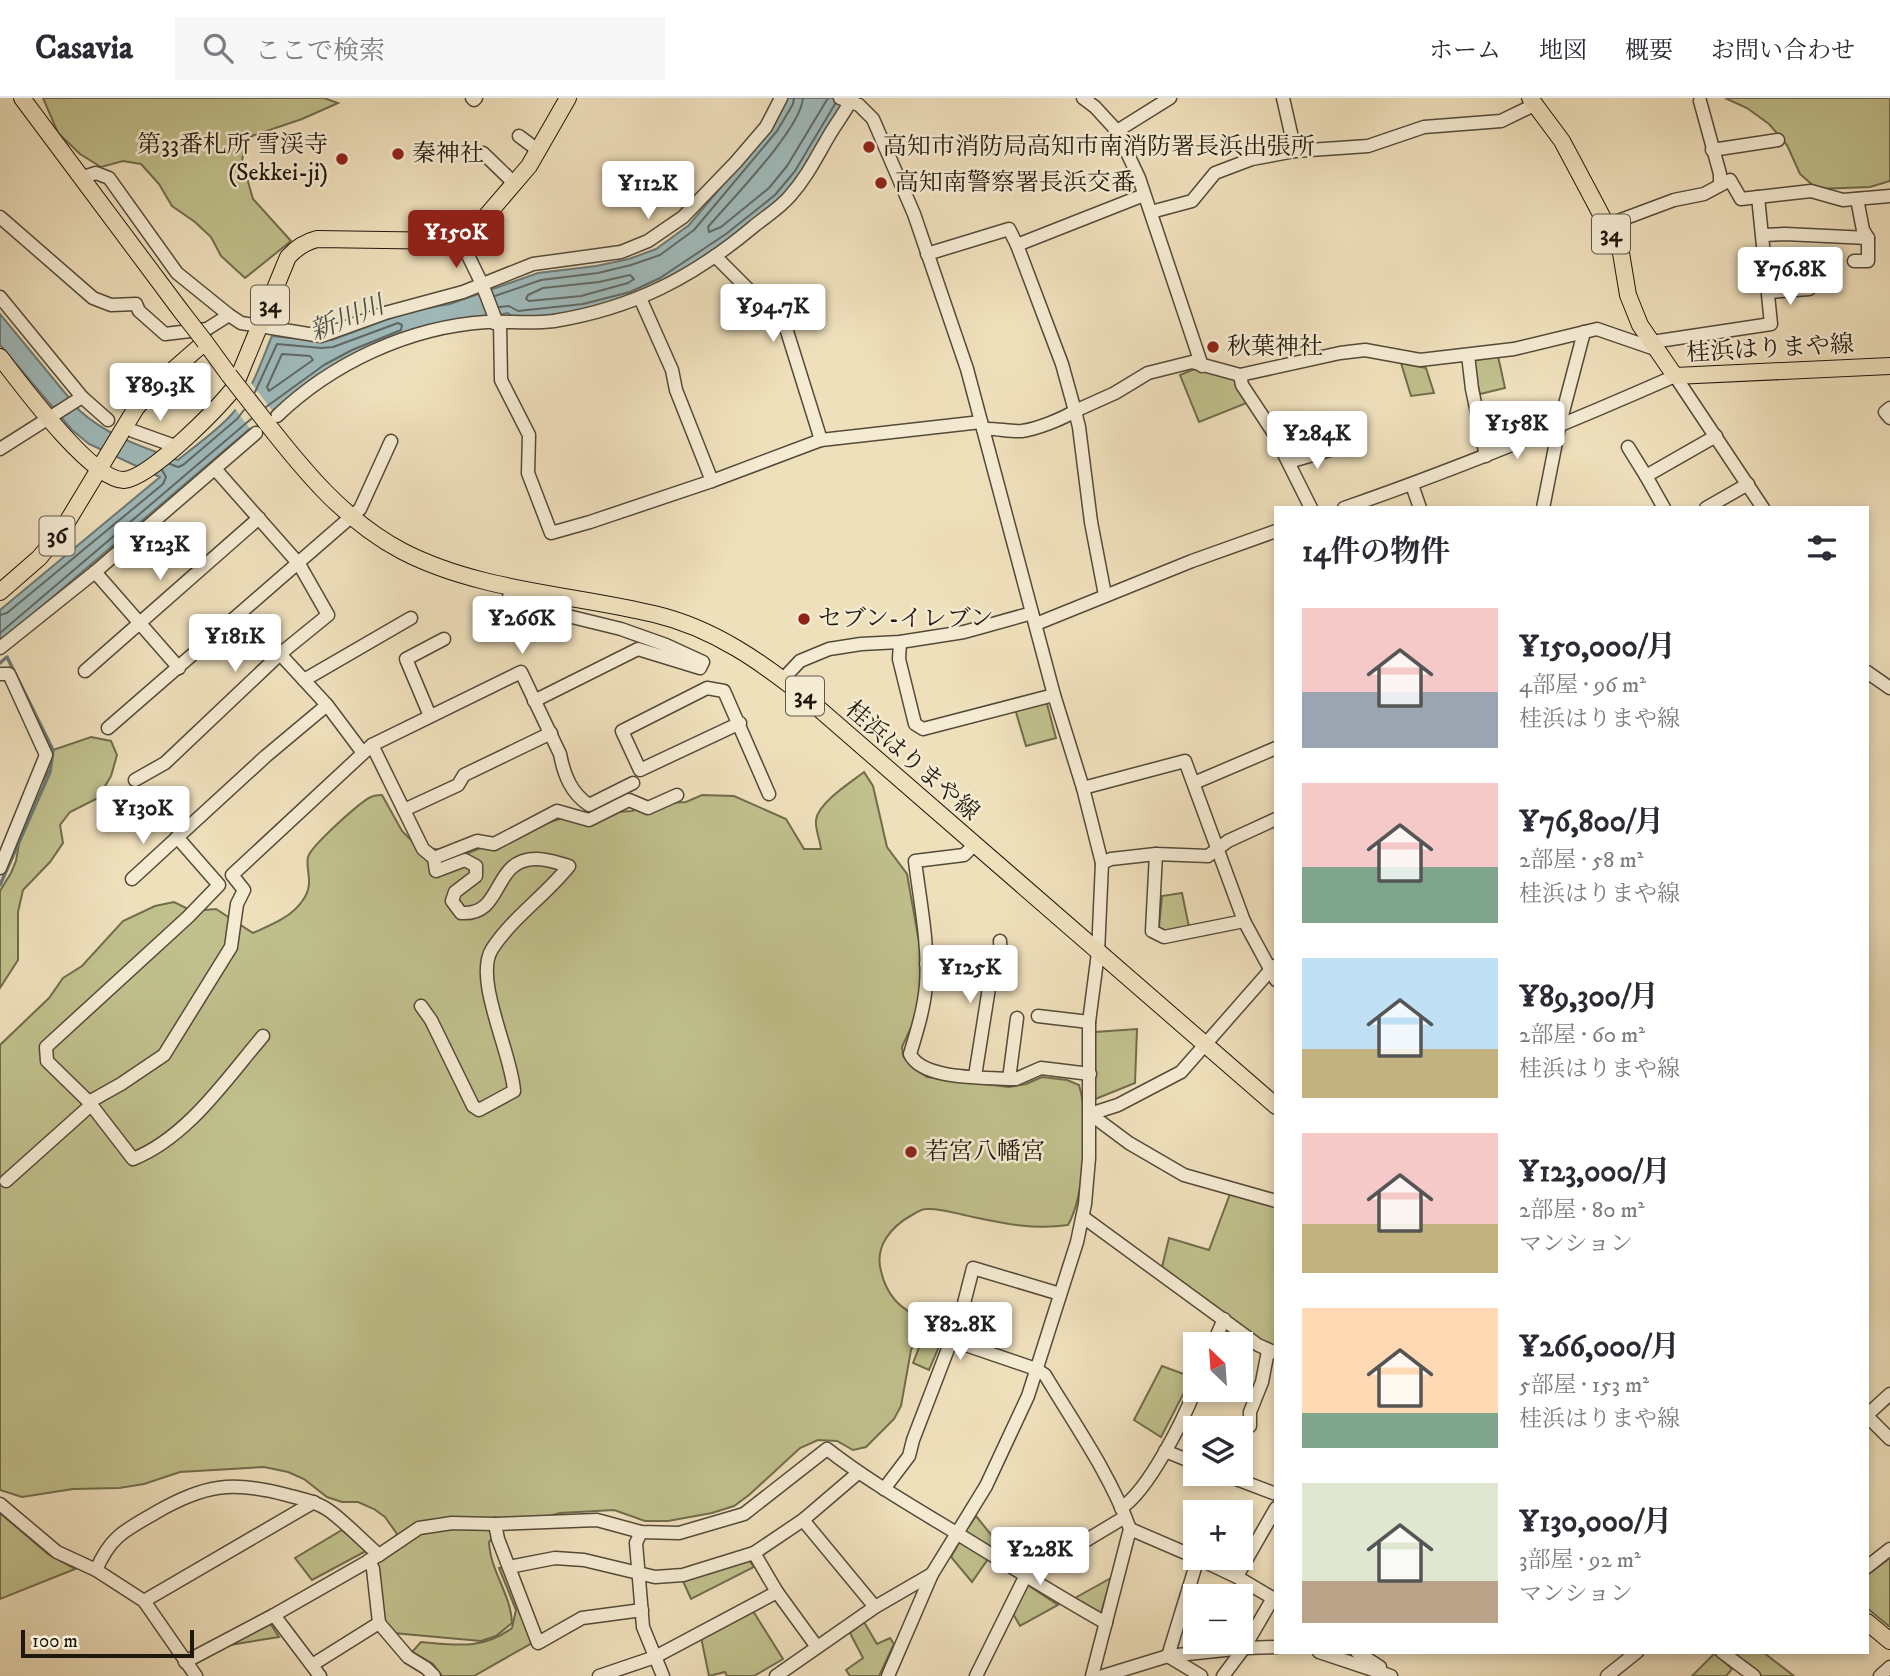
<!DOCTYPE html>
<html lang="ja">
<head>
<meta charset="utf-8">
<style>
	:root { --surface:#fff; --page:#f7f7f7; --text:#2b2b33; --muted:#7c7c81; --line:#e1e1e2; --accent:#8f2418 }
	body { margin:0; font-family:"IM FELL DW Pica","Noto Serif JP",serif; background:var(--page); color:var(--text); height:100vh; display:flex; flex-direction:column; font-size:26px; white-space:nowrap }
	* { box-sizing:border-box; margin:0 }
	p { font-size:23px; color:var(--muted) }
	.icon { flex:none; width:38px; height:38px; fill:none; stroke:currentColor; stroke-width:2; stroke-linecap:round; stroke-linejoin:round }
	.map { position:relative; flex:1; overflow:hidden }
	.sheet { position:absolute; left:1274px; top:408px; width:595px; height:1148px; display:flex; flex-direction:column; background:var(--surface); border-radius:0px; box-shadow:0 4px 10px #0003 }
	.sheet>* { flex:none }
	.needle { width:46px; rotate:335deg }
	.buttons { position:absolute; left:1183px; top:1234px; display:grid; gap:14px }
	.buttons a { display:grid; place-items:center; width:70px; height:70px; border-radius:0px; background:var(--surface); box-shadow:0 4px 10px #0003; font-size:35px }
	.scale { position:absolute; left:21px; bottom:18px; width:173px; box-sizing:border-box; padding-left:7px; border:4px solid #20180d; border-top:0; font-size:19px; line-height:24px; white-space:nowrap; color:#20180d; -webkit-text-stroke:5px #f5ebd3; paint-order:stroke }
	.price { position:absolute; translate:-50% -60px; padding:0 16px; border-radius:7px; background:#fff; color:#222; font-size:23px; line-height:46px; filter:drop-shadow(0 2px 4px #0008) }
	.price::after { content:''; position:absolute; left:50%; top:42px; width:21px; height:16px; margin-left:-10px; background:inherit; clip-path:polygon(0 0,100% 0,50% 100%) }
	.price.selected { background:var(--accent); color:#fff }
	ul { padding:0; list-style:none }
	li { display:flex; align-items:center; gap:21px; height:175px; padding:0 28px }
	li span { display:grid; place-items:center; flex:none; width:196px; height:140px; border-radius:0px; color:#555 }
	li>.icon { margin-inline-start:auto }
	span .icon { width:84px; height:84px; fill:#fffc; stroke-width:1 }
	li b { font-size:30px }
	h2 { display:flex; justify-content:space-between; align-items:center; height:84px; padding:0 28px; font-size:30px }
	header { display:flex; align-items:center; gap:42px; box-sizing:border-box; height:98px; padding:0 35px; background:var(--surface); border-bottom:2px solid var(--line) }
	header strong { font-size:33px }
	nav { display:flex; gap:38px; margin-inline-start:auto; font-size:24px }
	.search { width:490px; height:63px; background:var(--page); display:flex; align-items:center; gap:18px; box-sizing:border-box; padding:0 24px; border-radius:0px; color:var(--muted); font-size:26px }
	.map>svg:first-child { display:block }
</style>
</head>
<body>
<header>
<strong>Casavia</strong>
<div class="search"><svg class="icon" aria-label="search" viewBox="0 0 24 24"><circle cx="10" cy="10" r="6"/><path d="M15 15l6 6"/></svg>ここで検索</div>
<nav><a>ホーム</a><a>地図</a><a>概要</a><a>お問い合わせ</a></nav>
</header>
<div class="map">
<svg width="1890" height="1578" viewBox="0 0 1890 1578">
	<rect width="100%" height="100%" fill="#efe0bc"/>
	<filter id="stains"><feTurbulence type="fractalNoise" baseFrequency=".00286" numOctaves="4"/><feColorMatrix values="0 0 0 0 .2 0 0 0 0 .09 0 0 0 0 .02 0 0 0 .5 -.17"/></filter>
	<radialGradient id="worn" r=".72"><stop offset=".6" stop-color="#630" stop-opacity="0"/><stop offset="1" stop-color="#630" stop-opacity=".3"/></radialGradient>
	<g fill="#c0c08c" stroke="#706c4c" stroke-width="2">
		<path d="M43,0H324L338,5L302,21L246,40L242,63L253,101L291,143L245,180L221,158L211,139L195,124L172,108L159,86L141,66L123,63L101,69L80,56L58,35Z"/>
		<path d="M1725,0H1890V83L1870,89L1817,91L1800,76L1787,47L1769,26L1747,10Z"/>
		<path d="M1498,258L1505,290L1480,296L1472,263Z"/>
		<path d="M1401,265L1426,270L1434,295L1411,298Z"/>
		<path d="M1197,270L1236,280L1249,304L1199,324L1180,277Z"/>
		<path d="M1046,602L1056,640L1026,648L1015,611Z"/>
		<path d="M91,639L111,643L117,657L111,678L98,700L70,714L60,727L63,745L50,764L23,792L18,814V862L0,890V793L11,775L16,763L25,712L51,669L53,652Z"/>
		<path d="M864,674L873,688L887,749L907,776L922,861L921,908L902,949L903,958L915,971L927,979L1009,989L1026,986L1042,979L1067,982L1079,987C1089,1020 1085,1097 1068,1127C1035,1132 1006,1126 973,1119C957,1116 943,1110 926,1111C921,1111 916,1115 912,1117C892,1128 874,1148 881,1173C883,1182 888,1194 895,1202C906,1215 916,1213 923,1232L911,1252L901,1308L894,1321L866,1349L853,1352L837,1343L818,1342L800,1350L749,1397L734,1408L712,1415L668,1423H645L614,1412L560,1415L504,1430L489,1444C490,1473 511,1496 512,1525L496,1538L481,1543L393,1535L385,1524L377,1466L397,1436L385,1419L374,1411L358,1404H342L327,1399L304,1381L288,1374L264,1369L180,1374L144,1386L119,1390L73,1391L22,1399L0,1392V947L49,900L63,880L82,868L123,823L155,808L174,804L192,813L216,811L253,835C271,827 292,819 303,802C315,785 305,772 308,759C311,748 360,704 371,699C375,697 378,697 382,697L402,733L417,748L466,756L522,733L572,717L632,713L650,706L686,704L702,697L734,698L786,721L804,751H821C820,742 815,731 816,722C818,705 851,684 864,674Z"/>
		<path d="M1182,795L1189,829L1165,835L1159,829L1162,798Z"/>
		<path d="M1137,931L1135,985L1093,1002L1095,934Z"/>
		<path d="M1230,1096L1276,1109V1249L1266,1246L1162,1169L1169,1140L1209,1152Z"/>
		<path d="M924,1237L941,1244L929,1272L913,1265Z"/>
		<path d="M1162,1268L1192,1279L1161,1339L1134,1322Z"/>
		<path d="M0,1415L48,1456L75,1471L0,1501Z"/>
		<path d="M976,1418L1013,1464L965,1434Z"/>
		<path d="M342,1432L366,1453L312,1482L295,1460Z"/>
		<path d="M960,1443L988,1461L972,1484L951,1459Z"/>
		<path d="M1890,1460V1529L1867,1510V1477Z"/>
		<path d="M749,1462L754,1469L691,1501L683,1483Z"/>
		<path d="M509,1469L532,1545L474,1578H442L433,1566L412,1554L421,1544C457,1547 482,1552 512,1530L516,1512L499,1470Z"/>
		<path d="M1111,1480L1101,1515L1075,1500Z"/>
		<path d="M1026,1486L1058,1507L1020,1528L1012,1514Z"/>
		<path d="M753,1513L783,1561L754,1578H727L725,1574L709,1578L701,1539Z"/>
		<path d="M864,1524L877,1546L890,1540L894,1546L879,1578H850L846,1572L863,1560L850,1535Z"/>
		<path d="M270,1525L279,1539L230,1547Z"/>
		<path d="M1732,1554H1763L1794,1578H1762Z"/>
		<path d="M1715,1555L1732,1571L1726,1578H1692Z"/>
	</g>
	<path fill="#9fbabb" stroke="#6c7975" stroke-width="2" d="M788,0H845L801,77L780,102L731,141L664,186L584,213L515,221L508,215L445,226L300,291L247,333L0,544V512L160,379L89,346L72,332L0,247V216L79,312C107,338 143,349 178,362C196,347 217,333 232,316C252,294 261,264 272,238L321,243L332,242L410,213L450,206L538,175L596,168L629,161L656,151L689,127L772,29Z"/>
	<path fill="#efe0bc" d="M249,282L274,315L251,332L233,308Z"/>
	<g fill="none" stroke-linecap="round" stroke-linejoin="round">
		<g stroke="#606964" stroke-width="2">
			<path d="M803,0C801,31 730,103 708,129L709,134L721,129L769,90L787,68L828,0"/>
			<path d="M630,177L634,181L628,185L581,198L529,203L526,201L528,197L543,190L599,184Z"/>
			<path d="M495,198L541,182L598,175L631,167L660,157L694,132L777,33L793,6L794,0"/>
			<path d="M499,209L509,208L518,213L583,206L630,194L660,180L726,136L775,97L795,73L835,6"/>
			<path d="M282,256L310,258L313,262L269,293L267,289Z"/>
			<path d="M255,294L277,246L321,250L333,249L398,225L402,227L401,232L352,252L324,267L266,309"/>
			<path d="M170,366L178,369L183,367L237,321L244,312"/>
			<path d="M0,517L7,515L163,386L166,379L162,372"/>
			<path d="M0,535L251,321"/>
		</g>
		<path stroke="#6c7975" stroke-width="3.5" d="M0,565L7,559L53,652L50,674L0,787"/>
		<defs>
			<g id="minor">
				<path d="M472,0L474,2L476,0"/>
				<path d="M840,0L859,7L873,21L914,116L967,271L1054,597L1083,690L1102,765L1098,855L1089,924V1060L1085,1106L1077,1144L1028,1298L986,1388L932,1476L888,1578"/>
				<path d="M1083,0L1095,9L1117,33L1139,80L1202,268"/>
				<path d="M1283,0L1295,53"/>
				<path d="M1700,3L1720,76V87"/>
				<path d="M1117,33L1170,0"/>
				<path d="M519,38L539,53"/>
				<path d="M1712,52L1778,42"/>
				<path d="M483,55L515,86"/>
				<path d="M83,79L96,75L109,80L177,175L229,217L241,225L321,238L385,215L463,194L533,166L621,154L648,143L683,119L736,64L766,29L781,0"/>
				<path d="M1151,114L1192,103L1215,75L1252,61L1295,53L1368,48L1424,29L1501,23L1534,7"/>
				<path d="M0,119L93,200L111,207L136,206L139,213L165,236L207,231L229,217"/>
				<path d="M1607,127L1674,102L1704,96L1730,82L1741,101L1811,93L1843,102L1890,98"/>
				<path d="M1764,137L1785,136L1868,140"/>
				<path d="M461,143L482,186L495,220L494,225"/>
				<path d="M927,156L1009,131L1017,147L1144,97"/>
				<path d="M715,158L750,193L781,214L821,342"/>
				<path d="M1854,163H1868V140L1863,132L1857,101"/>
				<path d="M1769,194L1809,191"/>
				<path d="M0,199L82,299L108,322"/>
				<path d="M640,200L672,272L676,292L712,383"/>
				<path d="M500,225L501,282L529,337L528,375L551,435L590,424L712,383L821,342L981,324"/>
				<path d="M1652,244L1771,226L1758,99"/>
				<path d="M1468,257L1472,291L1486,358"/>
				<path d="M1240,277L1242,287L1273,334L1311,410"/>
				<path d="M1890,310L1885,314L1890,320"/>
				<path d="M277,318C332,265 409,229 486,224C509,223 531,226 554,223C633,210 692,180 753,129C765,119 780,110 790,98C807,79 817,58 830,36C837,24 846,13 852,0"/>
				<path d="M983,331C996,330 1010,334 1022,333C1037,331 1062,321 1075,313L1062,266L1017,147"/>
				<path d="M133,333L175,348"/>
				<path d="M1628,349L1646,378"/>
				<path d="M0,351L82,299"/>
				<path d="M1289,364L1336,350"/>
				<path d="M1412,387L1420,410"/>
				<path d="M1344,410C1457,371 1566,326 1675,278L1763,410"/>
				<path d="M1543,410L1559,329L1584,234"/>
				<path d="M1664,410L1646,378L1716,338"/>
				<path d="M1706,410L1748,386"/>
				<path d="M95,474L179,570"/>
				<path d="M513,489L509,499L523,507L621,531L666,547L703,564L700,570L638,551L534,603"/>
				<path d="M1105,497L1091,424L1079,329L1075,313L1115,295L1148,275L1192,264L1240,277L1340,255L1365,252L1420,262L1514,251L1597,231L1658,252"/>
				<path d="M1036,526L1192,463L1276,433"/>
				<path d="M900,544L899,561L915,626L923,631L1054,597"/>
				<path d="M0,550L95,474L256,335"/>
				<path d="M280,556L327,607L363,655"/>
				<path d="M85,573L259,420"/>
				<path d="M1867,574L1890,590"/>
				<path d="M0,576H9L46,657L0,770"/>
				<path d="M783,581L800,563L829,551L861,546L900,544L964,534L1032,515"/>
				<path d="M304,582L411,520"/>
				<path d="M430,618L406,561L444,541"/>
				<path d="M740,625L640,672L622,633L707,590L724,593L769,696"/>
				<path d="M108,630L360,411L391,343"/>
				<path d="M372,647L423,751L434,760L436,773L465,762L476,768V778L455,794L452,803L461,815C505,818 491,761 536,761C549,761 557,765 569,768C546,797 512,820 492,851C473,881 512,956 514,993L479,1012L473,1008L431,922L421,908"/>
				<path d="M135,682L165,665L280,556L328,517L299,466L216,372"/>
				<path d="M1194,685L1276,650"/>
				<path d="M1083,690L1185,663L1244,823L1276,882"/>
				<path d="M404,712L458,687L464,677L551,635"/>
				<path d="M177,739L219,787L188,819L46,949L47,963L89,1004L133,1061C188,1039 226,981 263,938"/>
				<path d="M974,747L964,757L915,763C920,804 929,846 926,887C924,911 917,933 910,956C922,982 983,979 1009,981H1016L1041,970L1090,976"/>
				<path d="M1156,756L1152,833L1164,839L1244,823"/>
				<path d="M434,760L477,743L494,746L557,713L589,722L629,702L648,710L677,697"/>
				<path d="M1102,765L1111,761L1156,756L1208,758L1228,743L1276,721"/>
				<path d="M132,781L266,658L327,607"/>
				<path d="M926,866L992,871L975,978"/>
				<path d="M992,871L1002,873L1000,843"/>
				<path d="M1038,918L1089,924"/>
				<path d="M1009,981L1017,920"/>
				<path d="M89,1004L121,986L164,957L231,849L237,806L244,792L232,777L372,647L521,574L560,656C564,677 571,695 589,707L633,685"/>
				<path d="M1090,1016L1118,1007L1181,974L1274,868"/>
				<path d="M1090,1016L1129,1045L1184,1077L1276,1103"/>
				<path d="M6,1083L91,1007"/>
				<path d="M1083,1119L1258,1247L1276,1255"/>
				<path d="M951,1242L1036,1271L1045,1277C1075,1327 1110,1376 1130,1431L1092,1578"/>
				<path d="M1213,1246L1224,1221"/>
				<path d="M1867,1317L1890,1296"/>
				<path d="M1867,1318L1890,1341"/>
				<path d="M1250,1328V1314L1262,1284L1268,1253"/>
				<path d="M1165,1353L1195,1365"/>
				<path d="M858,1375L803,1422L875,1509"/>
				<path d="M1223,1376L1276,1396"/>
				<path d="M884,1391L909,1358L913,1342L961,1217L973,1170L1060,1196"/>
				<path d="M0,1406L57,1454L96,1472L144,1503L196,1578"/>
				<path d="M1121,1410C1148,1393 1183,1323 1195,1292"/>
				<path d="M803,1422L754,1455L777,1494L817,1549"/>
				<path d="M495,1426L498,1441L538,1545L582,1520L642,1512"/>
				<path d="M1130,1431L1195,1459"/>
				<path d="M641,1434L636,1445L643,1529L663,1578"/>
				<path d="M1197,1460L1237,1479L1276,1502"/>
				<path d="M1198,1460L1168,1558L1244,1550L1276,1549"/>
				<path d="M509,1469L555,1460L584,1462L655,1479L683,1477L754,1455"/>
				<path d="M1867,1469L1890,1451"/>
				<path d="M96,1472C111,1438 124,1433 155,1415C203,1387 232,1382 287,1397C302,1401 318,1404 331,1414C348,1427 363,1443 379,1457"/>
				<path d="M1237,1478L1276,1410"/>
				<path d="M144,1503L314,1404"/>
				<path d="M274,1517L320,1578"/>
				<path d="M379,1525L408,1559L426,1570L434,1578"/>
				<path d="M1319,1554L1391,1578"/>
				<path d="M1357,1554L1380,1569"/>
				<path d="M1722,1554L1754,1578"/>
				<path d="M185,1564L274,1517L379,1457L419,1430L452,1425L495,1426L597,1422L641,1434L679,1435L744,1416L827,1351C867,1382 910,1407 953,1433C1004,1464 1054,1496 1106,1525"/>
				<path d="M312,1567L379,1525L373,1471L369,1462"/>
				<path d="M599,1578L655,1559L777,1494"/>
				<path d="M776,1578L875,1509L932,1476"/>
				<path d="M976,1578L1025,1479L1125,1419"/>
				<path d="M1103,1578L1168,1558L1201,1578"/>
				<path d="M1223,1578L1244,1550L1273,1500"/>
				<path d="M1607,1578L1637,1554"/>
				<path d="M1880,1578L1890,1569"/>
			</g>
			<g id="major">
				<path d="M22,0L181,213"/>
				<path d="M1530,0L1562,43L1595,105L1621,155L1628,197L1640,227L1675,278L1890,268"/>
				<path d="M0,259C20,285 92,383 124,382C150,380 217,311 234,290L288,159C297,149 305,144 317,141L451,143H461L470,137L529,68L568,0"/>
				<path d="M265,323C304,373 345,423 402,453C479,493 571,496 654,516C714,530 763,565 810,603L1276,1008"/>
				<path d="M0,494L39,460L61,434L136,310L156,287L205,244L229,277"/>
				<path d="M1867,1524L1890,1543"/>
			</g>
		</defs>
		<use href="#minor" stroke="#544a39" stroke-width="15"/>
		<use href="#major" stroke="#20180d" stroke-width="18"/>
		<use href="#minor" stroke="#f5ebd3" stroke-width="12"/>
		<use href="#major" stroke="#efe0bc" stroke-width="16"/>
		<defs>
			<g id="major-bridge">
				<path d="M181,213L205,244"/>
				<path d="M229,277L265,323"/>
			</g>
		</defs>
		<use href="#major-bridge" stroke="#20180d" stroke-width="18" stroke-linecap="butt"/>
		<use href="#major-bridge" stroke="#efe0bc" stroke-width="16"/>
	</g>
	<g fill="#8f2418" stroke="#f5ebd3" stroke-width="2.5">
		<circle cx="869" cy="49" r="7"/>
		<circle cx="398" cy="56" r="7"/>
		<circle cx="342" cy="61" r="7"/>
		<circle cx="881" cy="85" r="7"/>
		<circle cx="1213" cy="249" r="7"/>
		<circle cx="804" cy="521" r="7"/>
		<circle cx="911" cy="1054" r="7"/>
	</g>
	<g text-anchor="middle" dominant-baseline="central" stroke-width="5" stroke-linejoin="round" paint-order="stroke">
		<g fill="#f5ebd3" stroke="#605748" stroke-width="2">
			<rect x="1592" y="116.5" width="38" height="39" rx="5"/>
			<rect x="251" y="187.5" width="38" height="39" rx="5"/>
			<rect x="39.5" y="418.5" width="35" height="39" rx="5"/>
			<rect x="786" y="578.5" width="38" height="39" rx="5"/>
		</g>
		<g font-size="23" font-weight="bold" fill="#20180d">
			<text x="1611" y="136">34</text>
			<text x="270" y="207">34</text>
			<text x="57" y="438">36</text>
			<text x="805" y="598">34</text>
		</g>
		<g font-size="24" fill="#20180d" stroke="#f5ebd3" text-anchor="start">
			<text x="328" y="47" text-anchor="end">第33番札所 雪渓寺<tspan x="328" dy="28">(Sekkei-ji)</tspan></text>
			<text x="883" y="49">高知市消防局高知市南消防署長浜出張所</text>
			<text x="412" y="56">秦神社</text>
			<text x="895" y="85">高知南警察署長浜交番</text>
			<text x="1227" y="249">秋葉神社</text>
			<text x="818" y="521">セブン-イレブン</text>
			<text x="925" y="1054">若宮八幡宮</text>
		</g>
		<g font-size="24" fill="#20180d" stroke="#f5ebd3">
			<text transform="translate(1770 251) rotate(-3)">桂浜はりまや線</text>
			<text transform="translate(912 663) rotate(41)">桂浜はりまや線</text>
		</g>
		<g font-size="26" font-style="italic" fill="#4c514a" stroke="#f5ebd3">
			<text transform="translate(347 221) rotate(-22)">新川川</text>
		</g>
	</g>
	<rect width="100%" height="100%" filter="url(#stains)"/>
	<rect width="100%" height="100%" fill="url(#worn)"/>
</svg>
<div class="buttons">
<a><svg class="needle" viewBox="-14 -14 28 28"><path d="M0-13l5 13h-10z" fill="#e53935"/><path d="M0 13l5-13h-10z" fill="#7c7c81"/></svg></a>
<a><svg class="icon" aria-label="layers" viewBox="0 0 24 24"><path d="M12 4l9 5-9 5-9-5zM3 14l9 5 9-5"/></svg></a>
<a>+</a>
<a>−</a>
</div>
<div class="scale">100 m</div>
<b class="price" style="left:648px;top:123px">¥112K</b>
<b class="price selected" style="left:456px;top:172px">¥150K</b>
<b class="price" style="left:1790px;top:209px">¥76.8K</b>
<b class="price" style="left:773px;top:246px">¥94.7K</b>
<b class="price" style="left:160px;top:325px">¥89.3K</b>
<b class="price" style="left:1517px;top:363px">¥158K</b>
<b class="price" style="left:1317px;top:373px">¥284K</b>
<b class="price" style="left:160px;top:484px">¥123K</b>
<b class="price" style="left:522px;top:558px">¥266K</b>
<b class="price" style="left:235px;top:576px">¥181K</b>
<b class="price" style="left:143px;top:748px">¥130K</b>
<b class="price" style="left:970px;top:907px">¥125K</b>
<b class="price" style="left:960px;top:1264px">¥82.8K</b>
<b class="price" style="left:1040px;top:1489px">¥228K</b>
<section class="sheet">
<h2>14件の物件<svg class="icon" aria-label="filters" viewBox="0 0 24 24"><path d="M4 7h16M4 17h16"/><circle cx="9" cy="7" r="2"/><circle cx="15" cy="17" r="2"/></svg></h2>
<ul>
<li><span style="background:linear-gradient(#f6c9c9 60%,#9aa5b1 0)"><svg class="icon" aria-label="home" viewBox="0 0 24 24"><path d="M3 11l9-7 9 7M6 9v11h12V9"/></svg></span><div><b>¥150,000/月</b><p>4部屋 · 96 m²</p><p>桂浜はりまや線</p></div></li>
<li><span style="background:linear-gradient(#f6c9c9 60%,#7fa58c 0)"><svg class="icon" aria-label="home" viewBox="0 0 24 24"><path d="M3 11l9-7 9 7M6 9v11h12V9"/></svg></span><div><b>¥76,800/月</b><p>2部屋 · 58 m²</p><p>桂浜はりまや線</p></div></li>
<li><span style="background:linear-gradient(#bfe0f5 65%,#c2b280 0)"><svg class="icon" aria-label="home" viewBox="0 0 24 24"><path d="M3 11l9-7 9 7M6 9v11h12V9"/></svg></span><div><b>¥89,300/月</b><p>2部屋 · 60 m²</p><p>桂浜はりまや線</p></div></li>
<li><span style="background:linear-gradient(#f6c9c9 65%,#c2b280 0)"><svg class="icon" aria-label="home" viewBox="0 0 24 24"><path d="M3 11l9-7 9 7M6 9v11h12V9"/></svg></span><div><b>¥123,000/月</b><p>2部屋 · 80 m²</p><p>マンション</p></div></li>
<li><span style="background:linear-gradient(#ffd9b3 75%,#7fa58c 0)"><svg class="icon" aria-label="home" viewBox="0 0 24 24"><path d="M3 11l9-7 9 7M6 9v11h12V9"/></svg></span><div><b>¥266,000/月</b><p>5部屋 · 153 m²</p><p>桂浜はりまや線</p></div></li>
<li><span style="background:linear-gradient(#dfe7d0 70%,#b9a48a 0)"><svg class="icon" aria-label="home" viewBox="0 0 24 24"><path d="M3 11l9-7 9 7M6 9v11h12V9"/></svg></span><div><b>¥130,000/月</b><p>3部屋 · 92 m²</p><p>マンション</p></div></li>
</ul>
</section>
</div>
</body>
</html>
